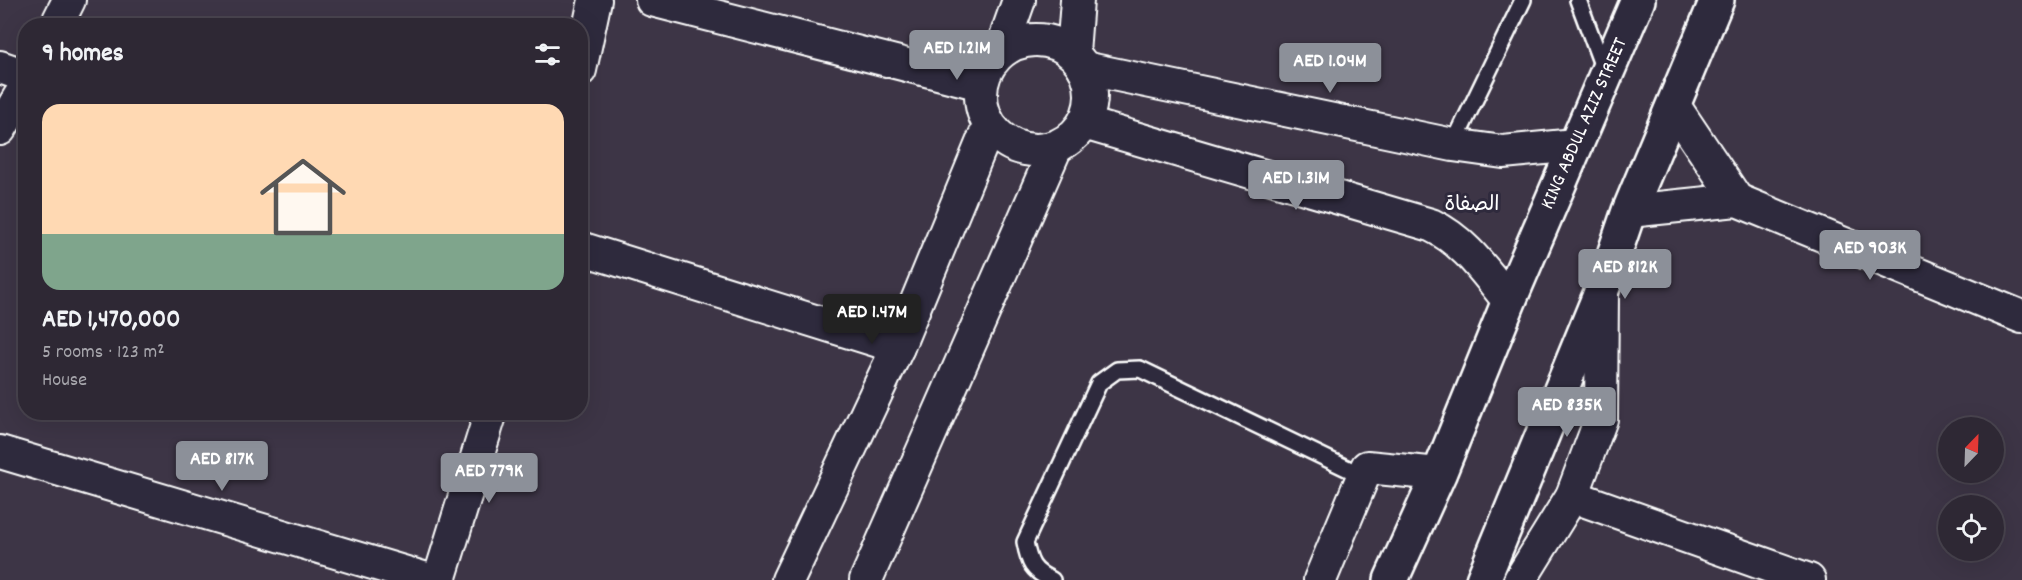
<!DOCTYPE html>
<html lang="en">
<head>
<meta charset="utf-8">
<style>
	:root { --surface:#2e2834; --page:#36303c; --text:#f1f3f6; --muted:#a7a6ac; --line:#49444f; --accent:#8c9099 }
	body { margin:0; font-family:Dekko,"Playpen Sans Arabic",sans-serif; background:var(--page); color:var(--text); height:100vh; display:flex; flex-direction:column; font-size:22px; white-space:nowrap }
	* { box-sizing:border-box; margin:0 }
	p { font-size:20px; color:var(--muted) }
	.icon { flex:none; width:33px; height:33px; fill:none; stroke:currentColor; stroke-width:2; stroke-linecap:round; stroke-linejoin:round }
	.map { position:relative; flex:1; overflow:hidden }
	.side { position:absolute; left:18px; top:18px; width:570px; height:402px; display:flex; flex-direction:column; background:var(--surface); border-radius:24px; box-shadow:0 6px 24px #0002,0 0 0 2px var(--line) }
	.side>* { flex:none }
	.needle { width:39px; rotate:23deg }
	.fabs { position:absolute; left:1938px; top:417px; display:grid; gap:12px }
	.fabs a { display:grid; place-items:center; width:66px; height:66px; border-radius:50%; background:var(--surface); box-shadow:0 6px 24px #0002,0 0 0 2px var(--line); font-size:30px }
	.price { position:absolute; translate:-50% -51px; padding:0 14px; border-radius:6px; background:var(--accent); color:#fff; font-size:20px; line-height:39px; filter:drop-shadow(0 2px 3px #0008) }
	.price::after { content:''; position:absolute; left:50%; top:36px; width:18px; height:14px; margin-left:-9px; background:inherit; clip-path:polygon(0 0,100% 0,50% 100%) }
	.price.on { background:#222; color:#fff }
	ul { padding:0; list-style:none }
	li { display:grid; align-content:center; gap:12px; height:318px; padding:0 24px }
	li+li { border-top:2px solid var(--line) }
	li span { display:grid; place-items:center; height:186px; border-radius:18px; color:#555 }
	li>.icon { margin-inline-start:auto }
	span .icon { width:108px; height:108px; fill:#fffc; stroke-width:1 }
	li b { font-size:26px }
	h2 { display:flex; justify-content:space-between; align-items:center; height:72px; padding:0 24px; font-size:26px }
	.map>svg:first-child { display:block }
</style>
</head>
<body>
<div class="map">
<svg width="2022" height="580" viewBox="0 0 2022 580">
	<rect width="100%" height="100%" fill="#3d3546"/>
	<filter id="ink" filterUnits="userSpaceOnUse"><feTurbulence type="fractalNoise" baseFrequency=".0167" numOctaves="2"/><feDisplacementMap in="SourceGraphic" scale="12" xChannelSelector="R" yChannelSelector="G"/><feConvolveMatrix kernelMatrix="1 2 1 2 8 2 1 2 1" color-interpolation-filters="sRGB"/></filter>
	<g filter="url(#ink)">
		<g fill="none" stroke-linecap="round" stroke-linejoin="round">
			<defs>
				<g id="lane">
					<path d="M1578,0L1604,70"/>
					<path d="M1453,145L1523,0"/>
					<path d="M1052,580C1032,571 1029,563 1025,542L1099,383L1117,370L1140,369L1363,476"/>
				</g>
				<g id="street">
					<path d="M652,0L981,84"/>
					<path d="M56,26L69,0"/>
					<circle cx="1036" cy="95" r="55"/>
					<path d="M1001,51L1019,0"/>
					<path d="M1073,53L1077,0"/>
					<path d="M0,67L26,76"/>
					<path d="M1084,68L1453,145L1503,152L1575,145"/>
					<path d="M580,70L595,0"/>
					<path d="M1674,106L1737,200"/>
					<path d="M1084,123L1431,225C1466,242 1485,272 1509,301"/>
					<path d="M0,129L26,86"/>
					<path d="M1629,211L1737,200L2022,317"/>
					<path d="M580,248L898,347"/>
					<path d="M0,452L430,580"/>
					<path d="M1572,496L1809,580"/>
					<path d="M439,580L491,412"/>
					<path d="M788,580L898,347L989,126"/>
					<path d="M866,580L1056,147"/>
					<path d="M1320,580L1367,467L1439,474"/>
					<path d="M1520,580L1572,496L1601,419L1602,291"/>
				</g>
				<g id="secondary">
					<path d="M1391,580L1439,474L1509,301L1638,0"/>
					<path d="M1483,580L1602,290L1629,211L1717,0"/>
				</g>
			</defs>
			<use href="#lane" stroke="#fff" stroke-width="20"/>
			<use href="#street" stroke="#fff" stroke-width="36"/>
			<use href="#secondary" stroke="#fff" stroke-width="38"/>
			<use href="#lane" stroke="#2f2a3d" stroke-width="15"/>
			<use href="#street" stroke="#2f2a3d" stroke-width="32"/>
			<use href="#secondary" stroke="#2f2a3d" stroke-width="33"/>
		</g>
	</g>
	<g text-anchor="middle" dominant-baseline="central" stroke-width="6" stroke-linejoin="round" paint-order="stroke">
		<g font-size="20" fill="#fff" stroke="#2f2a3d">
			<text transform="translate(1585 124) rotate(-66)">KING ABDUL AZIZ STREET</text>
		</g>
		<g font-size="21" fill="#fff" stroke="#2f2a3d">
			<text x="1472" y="206">الصفاة</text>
		</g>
	</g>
</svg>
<div class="fabs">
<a><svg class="needle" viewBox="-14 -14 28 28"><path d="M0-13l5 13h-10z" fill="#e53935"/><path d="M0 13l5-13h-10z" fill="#a7a6ac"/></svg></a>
<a><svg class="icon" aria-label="locate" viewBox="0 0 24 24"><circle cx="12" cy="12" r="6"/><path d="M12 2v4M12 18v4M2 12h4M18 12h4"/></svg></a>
</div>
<b class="price" style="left:957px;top:81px">AED 1.21M</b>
<b class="price" style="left:1330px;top:94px">AED 1.04M</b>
<b class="price" style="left:1296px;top:211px">AED 1.31M</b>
<b class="price" style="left:1870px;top:281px">AED 903K</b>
<b class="price" style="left:1625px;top:300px">AED 812K</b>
<b class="price on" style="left:872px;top:345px">AED 1.47M</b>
<b class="price" style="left:1567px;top:438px">AED 835K</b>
<b class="price" style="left:222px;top:492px">AED 817K</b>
<b class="price" style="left:489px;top:504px">AED 779K</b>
<section class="side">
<h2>9 homes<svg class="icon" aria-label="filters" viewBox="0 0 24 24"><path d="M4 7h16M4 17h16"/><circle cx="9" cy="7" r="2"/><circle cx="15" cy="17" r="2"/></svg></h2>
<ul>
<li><span style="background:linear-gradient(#ffd9b3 70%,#7fa58c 0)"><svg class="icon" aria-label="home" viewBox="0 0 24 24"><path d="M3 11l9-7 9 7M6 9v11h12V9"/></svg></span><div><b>AED 1,470,000</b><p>5 rooms · 123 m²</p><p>House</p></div></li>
</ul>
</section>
</div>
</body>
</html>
